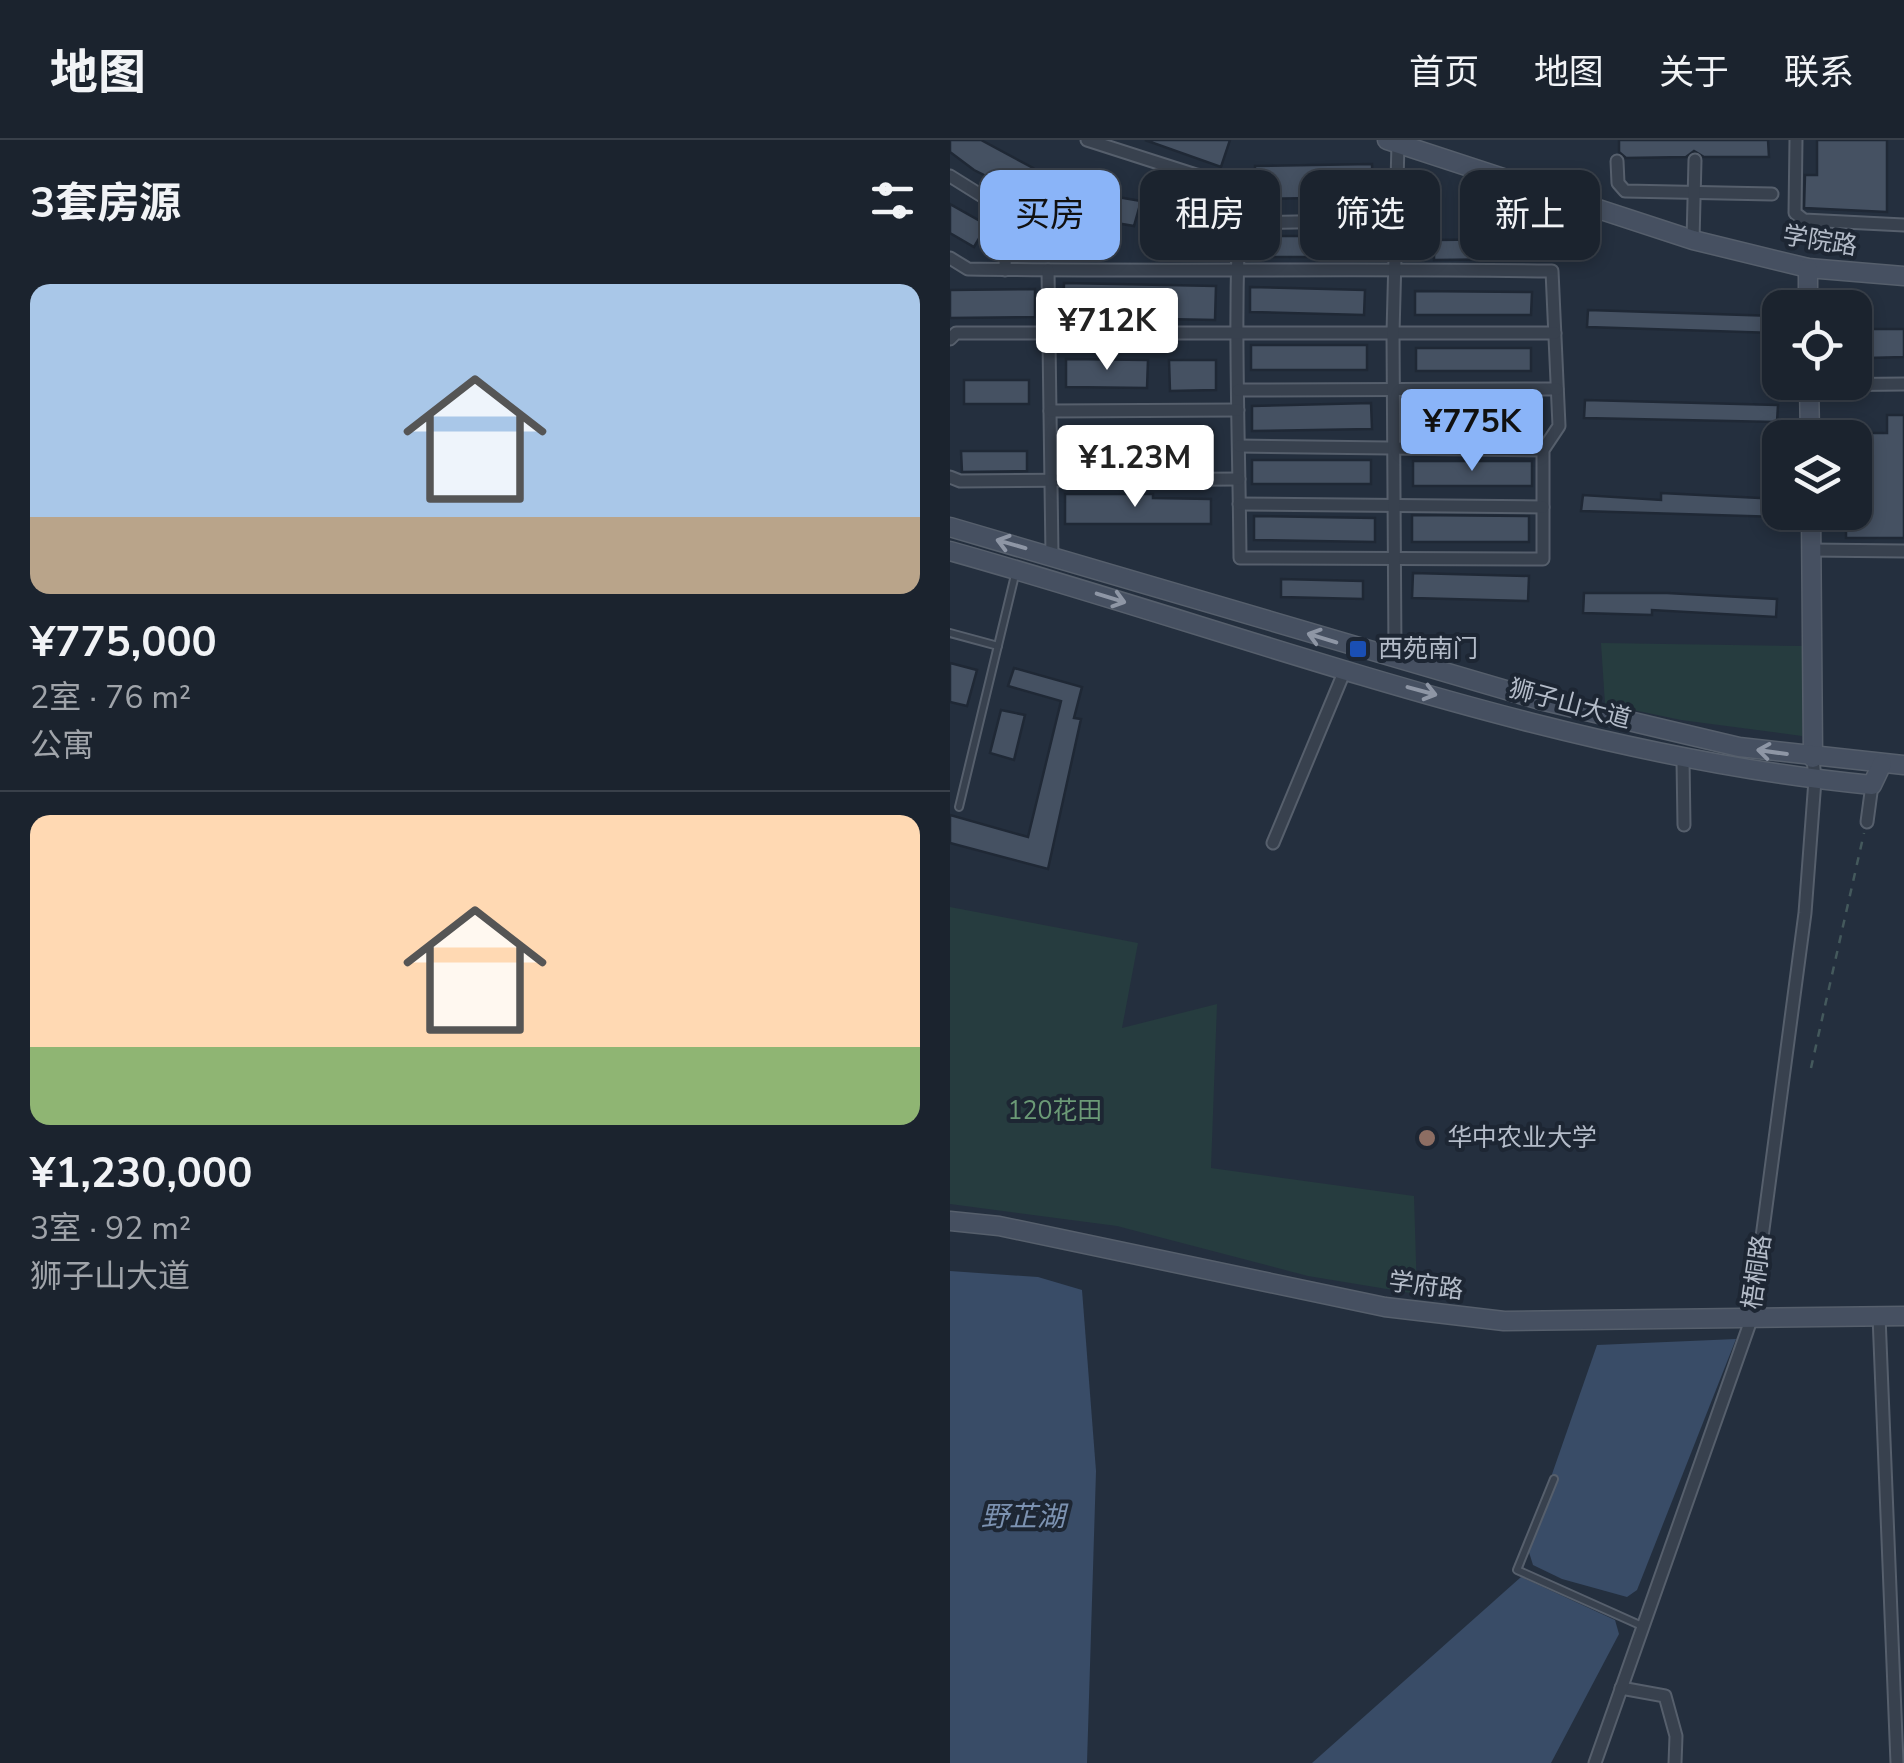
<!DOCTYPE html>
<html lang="zh">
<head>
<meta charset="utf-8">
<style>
	:root { --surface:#1b232e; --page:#282f3a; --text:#f1f3f6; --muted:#a0a4aa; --line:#39404a; --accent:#8ab4f8 }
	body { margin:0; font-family:"Nunito Sans","Noto Sans SC",sans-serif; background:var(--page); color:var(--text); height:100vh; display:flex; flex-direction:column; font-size:38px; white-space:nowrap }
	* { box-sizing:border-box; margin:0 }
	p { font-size:32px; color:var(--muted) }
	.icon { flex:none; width:55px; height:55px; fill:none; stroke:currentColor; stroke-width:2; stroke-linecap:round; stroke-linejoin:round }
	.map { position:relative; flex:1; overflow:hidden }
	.side { display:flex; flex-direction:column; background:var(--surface); width:950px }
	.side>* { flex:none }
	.top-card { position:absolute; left:30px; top:30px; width:772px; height:90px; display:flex; gap:20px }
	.controls { position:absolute; left:812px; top:150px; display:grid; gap:20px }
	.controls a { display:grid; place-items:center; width:110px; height:110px; border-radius:20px; background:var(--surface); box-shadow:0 5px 15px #0003,0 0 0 2px var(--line); font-size:50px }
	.price { position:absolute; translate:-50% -85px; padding:0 22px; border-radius:10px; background:#fff; color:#222; font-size:32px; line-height:65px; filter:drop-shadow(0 2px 5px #0008) }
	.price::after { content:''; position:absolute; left:50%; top:60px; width:30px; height:22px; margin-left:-15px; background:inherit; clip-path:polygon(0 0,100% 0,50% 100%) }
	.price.selected { background:var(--accent); color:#111 }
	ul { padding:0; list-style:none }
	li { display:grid; align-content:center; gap:20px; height:530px; padding:0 30px }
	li+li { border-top:2px solid var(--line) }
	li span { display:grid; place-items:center; height:310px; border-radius:20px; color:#555 }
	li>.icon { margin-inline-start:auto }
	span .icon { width:180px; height:180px; fill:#fffc; stroke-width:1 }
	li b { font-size:42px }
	h2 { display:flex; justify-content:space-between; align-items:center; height:120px; padding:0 30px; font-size:42px }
	.chip { padding:0 35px; border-radius:20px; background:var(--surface); box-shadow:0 5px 15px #0003,0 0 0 2px var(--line); font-size:35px; line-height:90px }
	.chip.selected { background:var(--accent); color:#111 }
	header { display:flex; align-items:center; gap:60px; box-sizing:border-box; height:140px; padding:0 50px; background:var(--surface); border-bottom:2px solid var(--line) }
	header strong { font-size:48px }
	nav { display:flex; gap:55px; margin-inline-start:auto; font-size:35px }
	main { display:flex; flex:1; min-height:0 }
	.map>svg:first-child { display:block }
</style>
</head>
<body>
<header>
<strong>地图</strong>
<nav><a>首页</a><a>地图</a><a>关于</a><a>联系</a></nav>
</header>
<main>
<section class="side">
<h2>3套房源<svg class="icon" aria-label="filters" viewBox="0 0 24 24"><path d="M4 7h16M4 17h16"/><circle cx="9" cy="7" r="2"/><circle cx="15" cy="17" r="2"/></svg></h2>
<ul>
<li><span style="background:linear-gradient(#a9c7e8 75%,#b9a48a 0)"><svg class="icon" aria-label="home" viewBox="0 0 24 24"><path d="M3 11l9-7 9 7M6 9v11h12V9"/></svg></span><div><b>¥775,000</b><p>2室 · 76 m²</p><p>公寓</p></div></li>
<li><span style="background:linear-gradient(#ffd9b3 75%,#8fb573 0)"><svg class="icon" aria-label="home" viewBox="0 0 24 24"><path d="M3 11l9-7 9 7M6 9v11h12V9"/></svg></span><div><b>¥1,230,000</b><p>3室 · 92 m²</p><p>狮子山大道</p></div></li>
</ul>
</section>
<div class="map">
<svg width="954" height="1623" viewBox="0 0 954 1623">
	<rect width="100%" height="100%" fill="#242f3e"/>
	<g fill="#263c3f">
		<path d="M651,503L852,506V596L731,580L655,564Z"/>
		<path d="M0,767L188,803L172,888L267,864L261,1028L464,1056L467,1154L358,1136L167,1086L0,1064Z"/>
	</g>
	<g fill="#394c67">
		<path d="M0,1131L88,1137L132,1150L146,1331L137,1623H0Z"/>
		<path d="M786,1199L687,1450L677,1457L612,1439L583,1425L577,1406L647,1205Z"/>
		<path d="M571,1437L665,1480L669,1494L601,1623H362Z"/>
	</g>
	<g fill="#455162" stroke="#1f2835" stroke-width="2.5">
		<path d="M0,0H31L83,28L68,52L24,30L0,12Z"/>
		<path d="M195,0H280L271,27Z"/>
		<path d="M669,0H818L819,17H754L744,11L736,17L676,18L669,12Z"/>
		<path d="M867,0H937V72L854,68L855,35H867Z"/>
		<path d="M422,24L423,57L305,59V26Z"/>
		<path d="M102,36L144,53L191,61L184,86L137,78L94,61Z"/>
		<path d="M0,64L37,85L24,107L0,93Z"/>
		<path d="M264,66V96H215V67Z"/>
		<rect x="302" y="96" width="119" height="21"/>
		<path d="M583,99V119L484,120V100Z"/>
		<path d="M114,143L266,146L265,180L113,177Z"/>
		<path d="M300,147L415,150L414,175L300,172Z"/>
		<path d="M85,149V177L0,178V150Z"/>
		<path d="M465,151L582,152L581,175H465Z"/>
		<path d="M638,170L826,176L825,193L637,187Z"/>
		<path d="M905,189H954V217L919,218V235H905Z"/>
		<rect x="301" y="205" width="116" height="25"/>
		<rect x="466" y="208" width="115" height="23"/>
		<path d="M116,219L198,220L197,248L116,247Z"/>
		<path d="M219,220H266V250L220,251Z"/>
		<rect x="14" y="240" width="65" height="24"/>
		<path d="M635,260L828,265L827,282L634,278Z"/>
		<path d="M421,263L422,289L302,291V266Z"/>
		<path d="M464,263L579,264V289L464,288Z"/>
		<path d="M937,275H954V398H896V372H905V293H937Z"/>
		<path d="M118,289L263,290V318L117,316Z"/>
		<path d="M11,311H77V331L12,332Z"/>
		<rect x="302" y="320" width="119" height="24"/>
		<rect x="463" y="321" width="119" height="25"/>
		<path d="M711,353L830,359V377L631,371L633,355L711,360Z"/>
		<path d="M115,354H203V358L261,359V384H115Z"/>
		<path d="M462,375L579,376V402H462Z"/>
		<path d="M304,376L425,378V402L304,400Z"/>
		<path d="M463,433L579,436L578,461L462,458Z"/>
		<path d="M331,439L413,441V459L331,457Z"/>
		<path d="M634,453H717L827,459L826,477L702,470V475L633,473Z"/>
		<path d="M0,523L27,530L17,566L0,562Z"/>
		<path d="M64,528L132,547L124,578L131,579L98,729L0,703V675L78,697L111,561L58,546Z"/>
		<path d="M51,570L75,575L64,620L40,613Z"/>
	</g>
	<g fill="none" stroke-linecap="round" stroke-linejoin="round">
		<defs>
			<g id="lane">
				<path d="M0,493L48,506"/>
				<path d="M9,667L66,431"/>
				<path d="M604,1339L567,1430L692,1486"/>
			</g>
			<g id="street">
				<path d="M846,0L845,73L854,80L954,85"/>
				<path d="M667,21L668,43L675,51L822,54"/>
				<path d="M0,36L56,71L55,130"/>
				<path d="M288,83L445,80"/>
				<path d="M743,100L745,20"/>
				<path d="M0,118L18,129C213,132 407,128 602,131L609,286L593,310V419L290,418C289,293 283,167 291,43L246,35L137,0"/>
				<path d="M98,130L102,415"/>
				<path d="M0,199L6,193H605"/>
				<path d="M859,245L954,244"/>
				<path d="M288,250L607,249"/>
				<path d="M100,271L288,270"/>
				<path d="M289,306L593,310"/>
				<path d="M0,337L10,341L289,339"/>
				<path d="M289,364L593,367"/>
				<path d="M861,410L954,411"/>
				<path d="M445,515L443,193L448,4"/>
				<path d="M733,620L734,685"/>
				<path d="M917,682L922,645"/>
				<path d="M323,703L395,530"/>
				<path d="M929,1176L947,1623"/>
				<path d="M671,1548L715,1556L726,1596L725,1623"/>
				<path d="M645,1623L801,1180L855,773L865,640L863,618"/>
			</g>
			<g id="secondary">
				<path d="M437,0L743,100L858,128L954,136"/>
				<path d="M858,128V168"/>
				<path d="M859,242L860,298"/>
				<path d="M861,372L863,618"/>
				<path d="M0,387L590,560L789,607L954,625"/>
				<path d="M0,411C304,496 606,615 922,645L932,624"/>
				<path d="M0,1081L49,1086L435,1167L554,1181L954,1176"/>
			</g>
		</defs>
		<use href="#lane" stroke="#565f6c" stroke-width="10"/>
		<use href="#street" stroke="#565f6c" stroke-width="15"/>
		<use href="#secondary" stroke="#565f6c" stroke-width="21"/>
		<path stroke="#44595c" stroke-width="2.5" stroke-dasharray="8 8" stroke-linecap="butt" d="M861,928L914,693"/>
		<use href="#lane" stroke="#38414e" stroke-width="6"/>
		<use href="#street" stroke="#38414e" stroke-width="11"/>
		<use href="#secondary" stroke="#465061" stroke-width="18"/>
	</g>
	<defs><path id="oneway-shaft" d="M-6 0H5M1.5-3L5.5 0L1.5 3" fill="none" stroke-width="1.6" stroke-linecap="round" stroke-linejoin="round" transform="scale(2.5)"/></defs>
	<g stroke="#8e96a5">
		<use href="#oneway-shaft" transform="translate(61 404) rotate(-164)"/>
		<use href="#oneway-shaft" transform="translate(161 458) rotate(17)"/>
		<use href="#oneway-shaft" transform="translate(372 498) rotate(-163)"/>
		<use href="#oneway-shaft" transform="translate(472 551) rotate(15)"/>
		<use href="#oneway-shaft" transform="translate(822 612) rotate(-172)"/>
	</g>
	<rect fill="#1a4fb4" stroke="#1d2633" stroke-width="4" x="398" y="499" width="20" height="20" rx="5"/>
	<circle fill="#8d6e63" stroke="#1d2633" stroke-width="4" cx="477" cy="998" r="10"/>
	<g text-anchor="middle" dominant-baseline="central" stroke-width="8" stroke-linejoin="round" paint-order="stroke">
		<g font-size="25" fill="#b4bcc9" stroke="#1d2633">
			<text transform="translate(870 101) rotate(9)">学院路</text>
			<text transform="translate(620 564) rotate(15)">狮子山大道</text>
			<text transform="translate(807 1132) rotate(-82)">梧桐路</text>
			<text transform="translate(476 1146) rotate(7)">学府路</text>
		</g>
		<g font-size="25" fill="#b4bcc9" stroke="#1d2633" text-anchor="start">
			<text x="428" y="509">西苑南门</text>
			<text x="497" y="998">华中农业大学</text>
		</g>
		<g font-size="25" fill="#6b9a76" stroke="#1d2633">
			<text x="105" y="971">120花田</text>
		</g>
		<g font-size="28" font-style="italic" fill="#7c92b1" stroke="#1d2633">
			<text x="73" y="1377">野芷湖</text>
		</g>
	</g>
</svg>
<div class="controls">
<a><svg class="icon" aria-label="locate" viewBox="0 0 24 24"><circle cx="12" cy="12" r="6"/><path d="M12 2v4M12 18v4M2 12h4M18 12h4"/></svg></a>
<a><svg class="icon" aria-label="layers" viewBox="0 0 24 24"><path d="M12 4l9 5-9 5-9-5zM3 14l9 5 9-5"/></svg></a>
</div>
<b class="price" style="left:157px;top:233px">¥712K</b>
<b class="price selected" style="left:522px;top:334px">¥775K</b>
<b class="price" style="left:185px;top:370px">¥1.23M</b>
<div class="top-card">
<a class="chip selected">买房</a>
<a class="chip">租房</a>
<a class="chip">筛选</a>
<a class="chip">新上</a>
</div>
</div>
</main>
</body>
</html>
